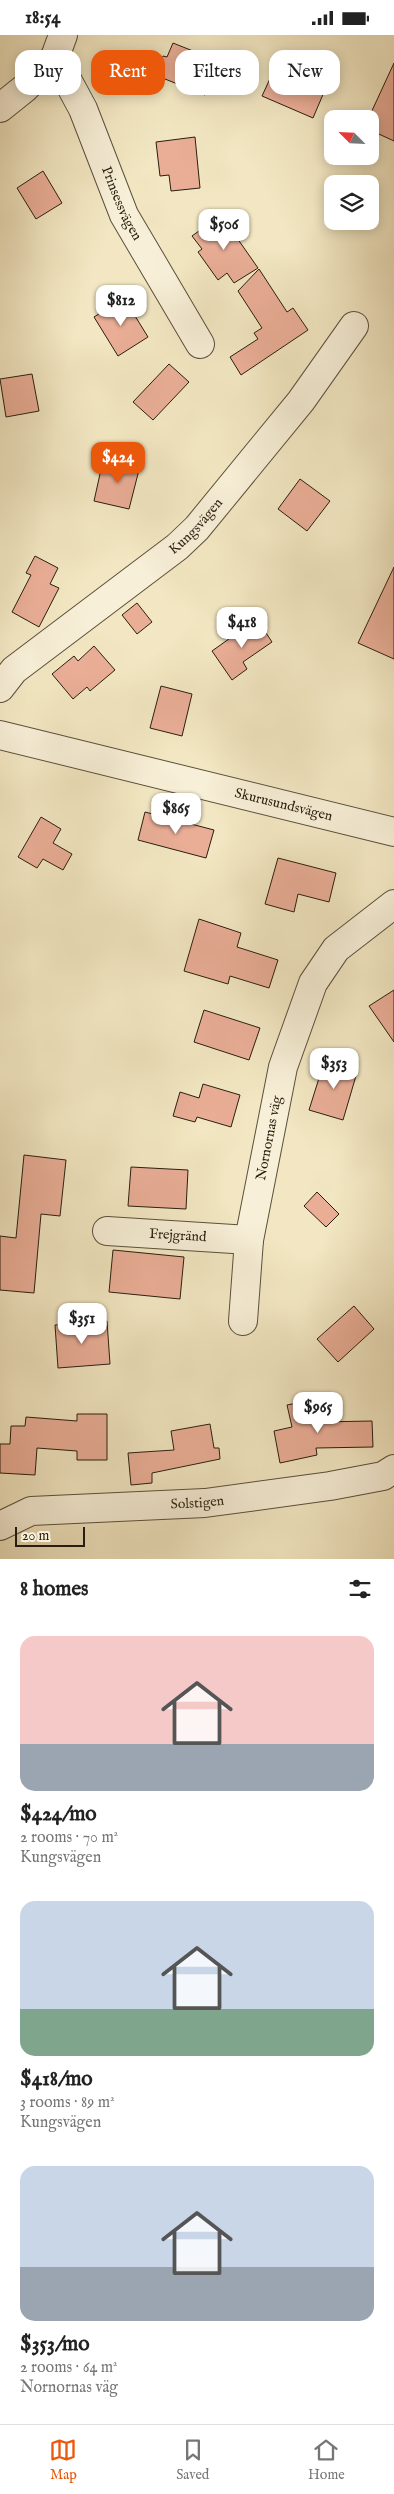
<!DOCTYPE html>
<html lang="en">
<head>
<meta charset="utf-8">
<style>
	:root { --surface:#fff; --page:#f2f2f2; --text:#222; --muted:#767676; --line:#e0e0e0; --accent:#ea580c }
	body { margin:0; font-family:"IM FELL English",serif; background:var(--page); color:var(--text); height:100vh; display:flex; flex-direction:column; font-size:19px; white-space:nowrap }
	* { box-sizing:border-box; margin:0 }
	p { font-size:16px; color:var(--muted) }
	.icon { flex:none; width:28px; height:28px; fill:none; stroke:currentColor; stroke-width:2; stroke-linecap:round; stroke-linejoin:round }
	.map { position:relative; height:1524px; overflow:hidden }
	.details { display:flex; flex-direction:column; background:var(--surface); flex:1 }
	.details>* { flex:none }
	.guide { position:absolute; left:15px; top:15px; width:365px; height:45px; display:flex; gap:10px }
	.needle { width:32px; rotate:294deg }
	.tools { position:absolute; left:324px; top:75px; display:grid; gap:10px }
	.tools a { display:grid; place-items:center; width:55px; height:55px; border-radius:10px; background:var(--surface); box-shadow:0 2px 12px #0003; font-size:25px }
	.scale { position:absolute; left:15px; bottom:12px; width:70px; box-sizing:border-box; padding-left:5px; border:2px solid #291e0f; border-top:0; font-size:14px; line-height:18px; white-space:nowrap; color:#291e0f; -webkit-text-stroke:4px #f7efd7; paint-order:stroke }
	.price { position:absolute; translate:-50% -42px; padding:0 11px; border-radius:10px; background:#fff; color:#222; font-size:16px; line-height:32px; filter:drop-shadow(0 1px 2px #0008) }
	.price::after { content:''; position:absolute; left:50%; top:30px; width:15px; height:11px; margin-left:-8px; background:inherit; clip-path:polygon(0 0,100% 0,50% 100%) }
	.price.on { background:var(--accent); color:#fff }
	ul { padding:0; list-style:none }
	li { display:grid; align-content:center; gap:10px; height:265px; padding:0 20px }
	li span { display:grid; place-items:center; height:155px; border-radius:15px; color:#555 }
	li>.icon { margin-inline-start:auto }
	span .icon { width:90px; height:90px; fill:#fffc; stroke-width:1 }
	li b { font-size:21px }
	h2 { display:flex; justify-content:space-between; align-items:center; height:60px; padding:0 20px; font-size:21px }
	.chip { padding:0 18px; border-radius:15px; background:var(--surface); box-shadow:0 2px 12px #0003; font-size:18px; line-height:45px }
	.chip.on { background:var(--accent); color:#fff }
	.status { display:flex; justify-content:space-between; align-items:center; height:35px; padding:0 25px; background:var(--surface); direction:ltr }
	.status svg { height:14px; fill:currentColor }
	.menu { display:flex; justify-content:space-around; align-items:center; height:70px; border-top:1px solid var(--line); background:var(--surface); font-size:14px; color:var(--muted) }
	.menu a { display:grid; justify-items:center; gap:2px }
	.menu .on { color:var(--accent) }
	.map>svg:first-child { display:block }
</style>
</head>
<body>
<div class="status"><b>18:54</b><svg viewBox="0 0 49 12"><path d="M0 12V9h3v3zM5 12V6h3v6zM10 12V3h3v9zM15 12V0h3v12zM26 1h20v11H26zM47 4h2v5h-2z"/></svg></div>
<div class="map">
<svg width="394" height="1524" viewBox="0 0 394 1524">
	<rect width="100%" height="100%" fill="#f2e7c2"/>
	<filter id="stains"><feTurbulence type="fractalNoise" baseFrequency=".004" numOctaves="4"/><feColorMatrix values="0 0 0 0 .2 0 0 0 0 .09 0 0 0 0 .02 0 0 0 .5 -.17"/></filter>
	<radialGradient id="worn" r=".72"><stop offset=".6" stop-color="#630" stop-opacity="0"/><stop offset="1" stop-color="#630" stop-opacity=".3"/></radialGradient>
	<g fill="#eaae97" stroke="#291e0f">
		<path d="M173,8L203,20L199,28L215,34L205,60L155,40L163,21L167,22Z"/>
		<path d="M280,22L330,43L313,83L262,61Z"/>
		<path d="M394,28V106L370,95V80Z"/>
		<path d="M195,102L200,153L171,156L169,140L160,141L156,107Z"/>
		<path d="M43,136L62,168L36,184L17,153Z"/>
		<path d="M221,180L258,233L234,248L227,238L218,245L198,217L202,214L192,201Z"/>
		<path d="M259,234L287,277L293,273L308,295L241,340L230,322L258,304L254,298L262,293L238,256Z"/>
		<path d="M124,263L148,302L118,321L94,282Z"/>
		<path d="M169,329L189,347L153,385L133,367Z"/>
		<path d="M32,339L39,376L6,382L0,344Z"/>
		<path d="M121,422L141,427L129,474L94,466L102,430L118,434Z"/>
		<path d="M300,444L330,466L307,496L278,474Z"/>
		<path d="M35,521L58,533L50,549L59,553L39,592L12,577L31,540L26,538Z"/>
		<path d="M394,532V624L358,608Z"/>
		<path d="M137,568L152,587L137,599L122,580Z"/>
		<path d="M257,584L272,607L243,627L247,634L232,645L212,616Z"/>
		<path d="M94,611L115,635L90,656L87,652L73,664L52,639L74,621L78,626Z"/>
		<path d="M161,651L192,659L182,701L150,693Z"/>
		<path d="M145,777L214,795L206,823L138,805Z"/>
		<path d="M41,782L61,794L53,808L72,819L63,835L43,824L37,833L18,822Z"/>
		<path d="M278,823L336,838L329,867L298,859L294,877L265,869Z"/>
		<path d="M199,884L241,898L237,912L278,925L269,953L230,941L228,949L184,936Z"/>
		<path d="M394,955V1007L369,971Z"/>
		<path d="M204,975L260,993L249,1025L194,1007Z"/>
		<path d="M325,1024L358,1034L343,1085L309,1075Z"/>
		<path d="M203,1049L240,1060L231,1092L197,1082L195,1087L173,1081L180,1057L199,1063Z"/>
		<path d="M24,1120L66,1125L60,1181L41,1179L34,1258L0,1255V1201L16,1203Z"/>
		<path d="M131,1132L188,1135L186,1174L128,1171Z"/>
		<path d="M317,1157L339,1179L326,1192L304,1171Z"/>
		<path d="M113,1215L184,1222L180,1264L109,1257Z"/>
		<path d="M354,1271L374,1294L338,1327L317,1304Z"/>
		<path d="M107,1286L110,1329L58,1333L55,1290Z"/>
		<path d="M313,1365L318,1387L372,1386L373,1412L316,1413L317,1420L280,1428L274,1396L292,1392L287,1370Z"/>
		<path d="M77,1379H107V1425H77V1416L37,1413L35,1440L0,1438V1409H10L11,1391H25L26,1382L77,1386Z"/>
		<path d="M210,1389L214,1413H219L220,1424L152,1438V1448L131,1450L128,1418L174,1415L171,1396Z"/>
	</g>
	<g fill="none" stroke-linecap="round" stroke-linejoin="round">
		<defs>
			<g id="minor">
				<path id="s1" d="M55,22L83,74L124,180L200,309"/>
				<path d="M0,73L25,53L55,22L63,0"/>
				<path id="s2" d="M0,653L14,635L177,512L197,493L301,366L354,291"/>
				<path id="s3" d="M0,700L394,797"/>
				<path id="s4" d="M107,1196L249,1205"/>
				<path id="s5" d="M243,1286L249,1205L283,1032L313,948L336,914L394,869"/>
				<path id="s6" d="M0,1491L31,1476L205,1468L330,1451L383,1441L394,1434"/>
			</g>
		</defs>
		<use href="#minor" stroke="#5b503c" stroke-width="30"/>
		<use href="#minor" stroke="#f7efd7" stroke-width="28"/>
	</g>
	<g text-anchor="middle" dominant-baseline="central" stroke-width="4" stroke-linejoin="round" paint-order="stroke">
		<g font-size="14" fill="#291e0f" stroke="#f7efd7">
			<text stroke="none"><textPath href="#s1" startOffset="161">Prinsessvägen</textPath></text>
			<text stroke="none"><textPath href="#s2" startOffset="255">Kungsvägen</textPath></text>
			<text stroke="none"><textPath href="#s3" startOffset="292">Skurusundsvägen</textPath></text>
			<text stroke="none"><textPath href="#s5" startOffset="185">Nornornas väg</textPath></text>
			<text stroke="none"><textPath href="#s4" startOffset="71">Frejgränd</textPath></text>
			<text stroke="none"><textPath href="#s6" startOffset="201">Solstigen</textPath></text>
		</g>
	</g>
	<rect width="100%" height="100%" filter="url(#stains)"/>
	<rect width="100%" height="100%" fill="url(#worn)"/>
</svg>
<div class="tools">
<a><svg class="needle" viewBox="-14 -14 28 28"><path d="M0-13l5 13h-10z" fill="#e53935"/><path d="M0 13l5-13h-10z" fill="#767676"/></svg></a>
<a><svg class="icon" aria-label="layers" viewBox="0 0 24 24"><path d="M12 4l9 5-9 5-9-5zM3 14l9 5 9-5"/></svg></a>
</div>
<div class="scale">20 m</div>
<b class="price" style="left:224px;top:216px">$506</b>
<b class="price" style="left:121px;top:292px">$812</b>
<b class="price on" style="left:118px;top:449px">$424</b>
<b class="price" style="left:242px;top:614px">$418</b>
<b class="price" style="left:176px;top:800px">$865</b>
<b class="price" style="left:334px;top:1055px">$353</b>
<b class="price" style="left:82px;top:1310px">$351</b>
<b class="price" style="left:318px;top:1399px">$965</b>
<div class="guide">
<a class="chip">Buy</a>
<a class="chip on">Rent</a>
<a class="chip">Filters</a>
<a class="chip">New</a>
</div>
</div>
<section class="details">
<h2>8 homes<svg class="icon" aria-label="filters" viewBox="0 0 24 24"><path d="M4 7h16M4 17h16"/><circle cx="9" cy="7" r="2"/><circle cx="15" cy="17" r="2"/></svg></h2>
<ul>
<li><span style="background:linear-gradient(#f6c9c9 70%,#9aa5b1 0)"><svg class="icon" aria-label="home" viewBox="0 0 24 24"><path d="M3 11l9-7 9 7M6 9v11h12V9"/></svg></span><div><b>$424/mo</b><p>2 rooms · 70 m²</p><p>Kungsvägen</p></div></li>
<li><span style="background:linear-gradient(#c9d6e8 70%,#7fa58c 0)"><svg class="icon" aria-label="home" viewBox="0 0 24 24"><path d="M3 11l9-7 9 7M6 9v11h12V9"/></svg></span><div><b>$418/mo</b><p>3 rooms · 89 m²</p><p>Kungsvägen</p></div></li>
<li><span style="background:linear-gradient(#c9d6e8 65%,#9aa5b1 0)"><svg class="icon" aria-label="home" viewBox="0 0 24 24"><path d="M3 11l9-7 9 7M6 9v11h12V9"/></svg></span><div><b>$353/mo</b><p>2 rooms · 64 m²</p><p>Nornornas väg</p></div></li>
</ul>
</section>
<nav class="menu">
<a class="on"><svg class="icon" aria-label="map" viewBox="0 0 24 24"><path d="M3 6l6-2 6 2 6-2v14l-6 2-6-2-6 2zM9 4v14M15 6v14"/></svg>Map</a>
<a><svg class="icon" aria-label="saved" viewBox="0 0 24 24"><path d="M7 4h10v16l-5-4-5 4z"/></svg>Saved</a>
<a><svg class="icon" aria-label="home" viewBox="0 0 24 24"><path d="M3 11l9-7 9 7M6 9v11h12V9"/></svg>Home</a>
</nav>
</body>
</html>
